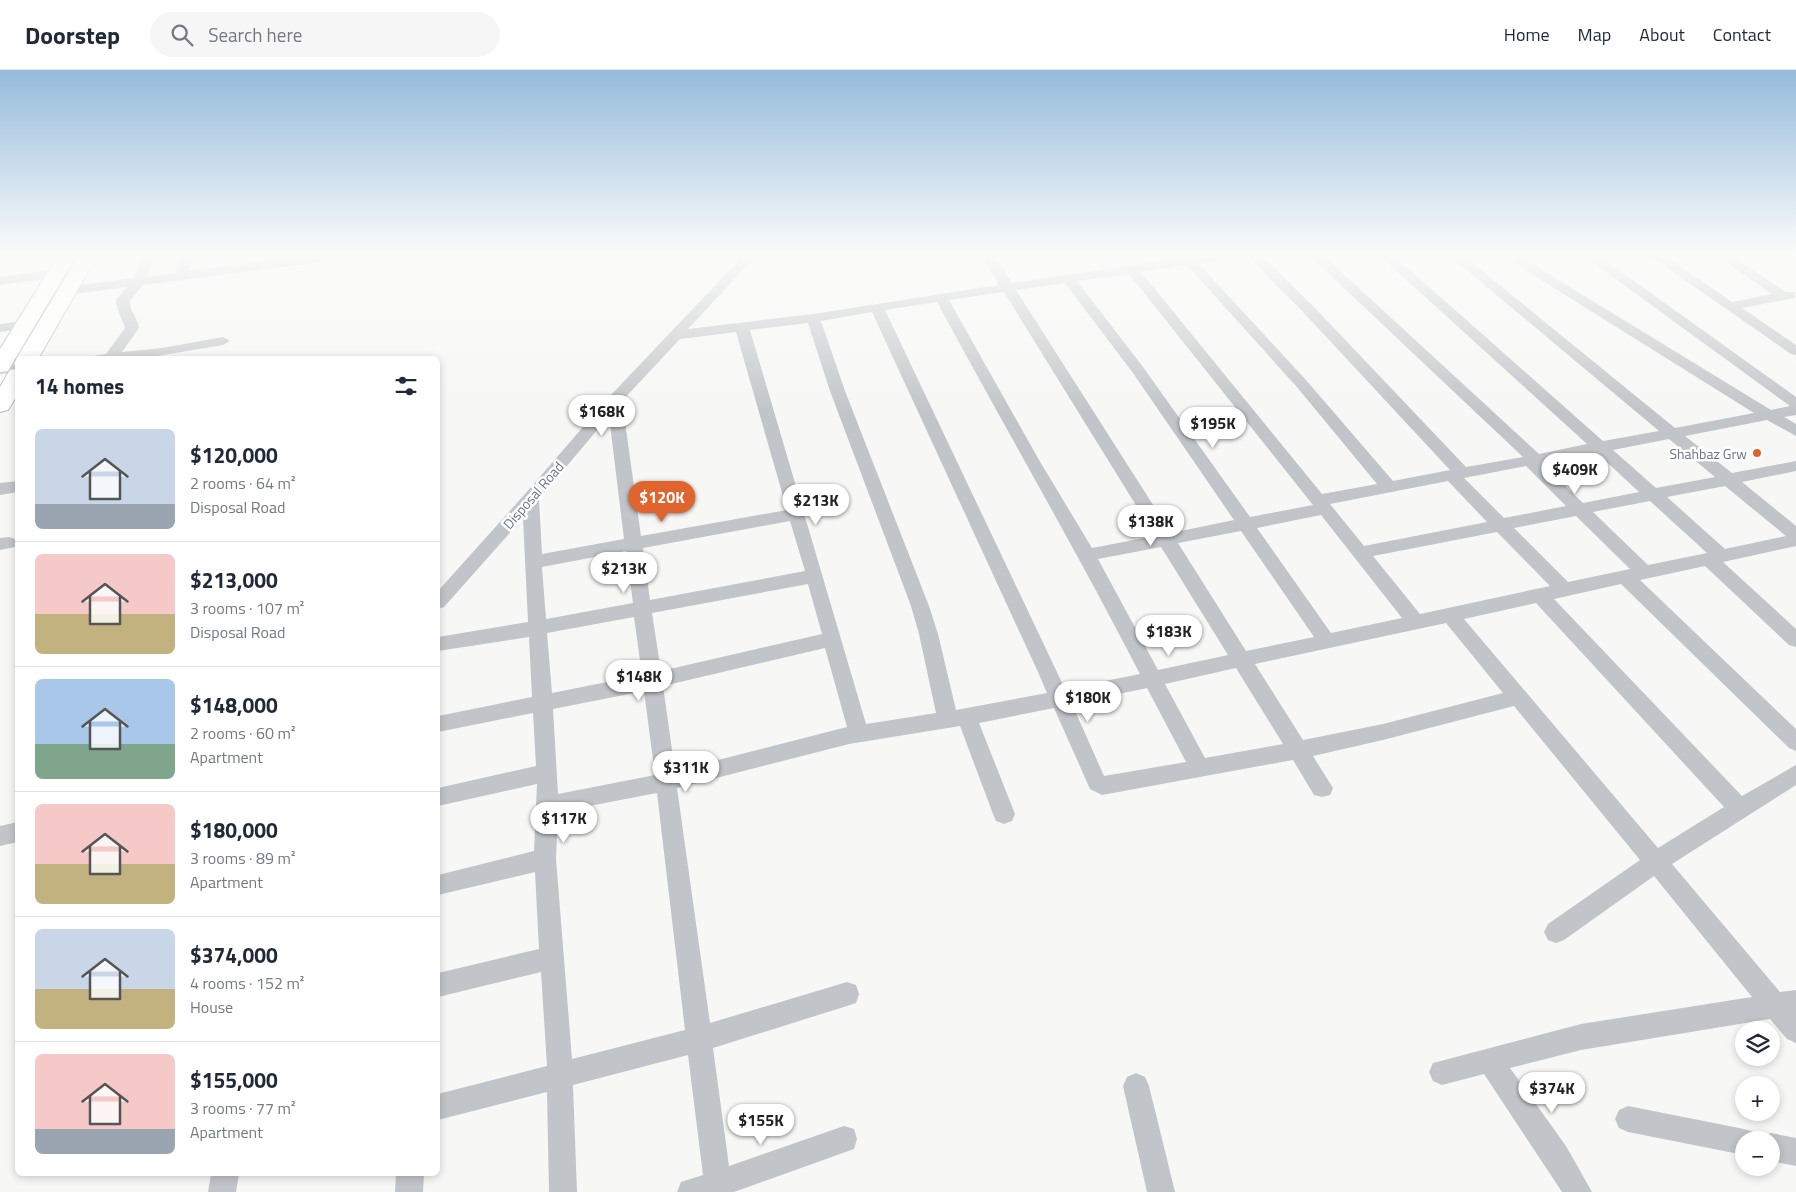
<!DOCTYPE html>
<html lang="en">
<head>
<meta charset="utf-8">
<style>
	:root { --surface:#fff; --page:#f6f6f7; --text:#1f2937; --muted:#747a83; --line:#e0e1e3; --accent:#df642d }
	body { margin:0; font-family:"Titillium Web",sans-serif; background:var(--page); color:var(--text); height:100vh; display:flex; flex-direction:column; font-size:19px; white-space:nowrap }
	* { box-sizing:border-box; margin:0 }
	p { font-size:16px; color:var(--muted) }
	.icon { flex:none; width:28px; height:28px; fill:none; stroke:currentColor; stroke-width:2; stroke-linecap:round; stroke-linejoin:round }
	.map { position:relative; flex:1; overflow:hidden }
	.panel { position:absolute; left:15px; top:286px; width:425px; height:820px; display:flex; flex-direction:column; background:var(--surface); border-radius:8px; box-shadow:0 2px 8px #0003 }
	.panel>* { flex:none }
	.tools { position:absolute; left:1735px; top:951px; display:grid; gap:10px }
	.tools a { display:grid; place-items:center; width:45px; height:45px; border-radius:50%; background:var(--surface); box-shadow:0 2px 8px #0003; font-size:25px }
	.price { position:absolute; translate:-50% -42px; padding:0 11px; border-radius:18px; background:#fff; color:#222; font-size:16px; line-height:32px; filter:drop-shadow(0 1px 2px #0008) }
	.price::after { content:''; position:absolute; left:50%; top:30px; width:15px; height:11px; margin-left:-8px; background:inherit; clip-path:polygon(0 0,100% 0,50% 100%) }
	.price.active { background:var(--accent); color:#fff }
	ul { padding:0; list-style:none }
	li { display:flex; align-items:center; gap:15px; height:125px; padding:0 20px }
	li+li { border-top:1px solid var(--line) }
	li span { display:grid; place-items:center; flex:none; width:140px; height:100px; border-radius:8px; color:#555 }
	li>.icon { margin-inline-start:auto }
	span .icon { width:60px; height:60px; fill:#fffc; stroke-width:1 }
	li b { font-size:21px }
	h2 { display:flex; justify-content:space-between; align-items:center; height:60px; padding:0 20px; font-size:21px }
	header { display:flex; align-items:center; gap:30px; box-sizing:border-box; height:70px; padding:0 25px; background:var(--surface); border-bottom:1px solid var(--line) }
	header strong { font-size:24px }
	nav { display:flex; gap:28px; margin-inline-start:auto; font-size:18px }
	.search { width:350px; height:45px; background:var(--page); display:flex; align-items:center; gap:12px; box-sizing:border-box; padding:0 18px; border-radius:28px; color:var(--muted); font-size:19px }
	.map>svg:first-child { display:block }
</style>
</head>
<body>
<header>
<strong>Doorstep</strong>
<div class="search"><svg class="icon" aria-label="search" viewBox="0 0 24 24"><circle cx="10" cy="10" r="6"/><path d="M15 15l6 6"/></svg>Search here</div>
<nav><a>Home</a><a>Map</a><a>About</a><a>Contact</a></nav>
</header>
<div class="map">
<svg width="1796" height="1122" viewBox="0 0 1796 1122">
	<rect width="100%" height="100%" fill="#f7f8f5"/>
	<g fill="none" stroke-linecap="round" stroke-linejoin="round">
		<defs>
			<g id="highway">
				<path d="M58,186H76L11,296L8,301L0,302V279Z"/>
				<path d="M79,186H97L38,289H18V291L16,289Z"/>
				<path d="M18,299V324L8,340L0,342V317L10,300Z"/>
			</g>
		</defs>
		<use href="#highway" stroke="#b6b9bc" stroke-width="2"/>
		<g fill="#c1c4c8" fill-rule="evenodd">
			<path d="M142,186H154L147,207L175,203L181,186H193L189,201L306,186H344L338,190L143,215L130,231C129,241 138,248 139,258L122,282L162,278L223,267L230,271L223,275L139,289H91L93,286L106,284L125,258L116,234V230L127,217L67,225L60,221L67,217L134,208Z"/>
			<path d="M743,186H756L688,259L813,244L999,215L982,186H995L1012,213L1190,187L1232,186L1226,190L1199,194L1306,310L1393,411L1450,400L1304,243L1248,186H1262L1314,237L1466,397L1523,387L1310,186H1324L1539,384L1587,374L1380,186H1394L1603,371L1659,361L1450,186H1464L1675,358L1754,343L1503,186H1519L1771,340L1790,336L1584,186H1599L1796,327V345L1784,347L1796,354V366L1767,350L1685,366L1732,403L1796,391V401L1742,412L1796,456V476L1723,492L1796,559V577L1789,575L1705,496L1640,510L1796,659V681L1789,678L1621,514L1554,529L1742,726L1796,695V715L1672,794L1780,922L1796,920V973L1787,969L1770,949L1581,980L1510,998L1566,1076L1592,1122H1562L1484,1004L1442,1015L1433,1011L1429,1002L1433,993L1581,954L1752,927L1654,806L1564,870L1556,873L1548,870L1544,862L1548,854L1640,790L1514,636L1383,670L1313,686L1333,718L1330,725L1322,727L1314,725L1293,690L1102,725L1090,719L1054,638L979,653L1015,744L1012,751L1004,754L996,751L993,744L960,656L849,674L677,718L710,953L847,912L856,915L859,924L856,933L847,936L713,978L729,1096L844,1056L854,1059L857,1069L854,1079L734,1122H677L681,1112L703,1105L688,985L573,1015L577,1122H549L547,1022L438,1050V1024L547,996L541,902L438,927V903L539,879L535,802L438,825V805L534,781L537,714L438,736V718L536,696L533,643L438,662V646L532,627L529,567L438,581V567L528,552L523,448L444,537L438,539V521L525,424L609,327ZM1187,195L1296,316L1377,414L1322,424L1141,202ZM1129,204L1313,435L1250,447L1143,297L1077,211ZM1065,213L1133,303L1234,450L1171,463L1016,220ZM1004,222L1155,466L1092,478L1039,390L949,230ZM937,232C1004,356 1075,478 1140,604L1065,619L885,240ZM872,242L1038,602L1047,623L956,640L938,564L929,536L845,321L821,251ZM808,253L830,321L911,536L919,564L936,643L866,654L750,260ZM736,262L787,440L641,466L622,331L680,269ZM609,346L624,469L542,484L539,429ZM1669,369L1715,407L1656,418L1613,380ZM1597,383L1639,422L1583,433L1542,393ZM1526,396L1566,436L1504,448L1464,408ZM1448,411L1487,452L1364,476L1330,434ZM1725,416L1786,466L1725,479L1667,427ZM1650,431L1707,483L1648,495L1593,442ZM1321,445L1402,548L1331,563L1257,458ZM1576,446L1630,499L1568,512L1514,458ZM790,451L805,501L650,530L643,478ZM1241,461L1314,567L1246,581L1178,473ZM1497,462L1550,516L1420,544L1373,486ZM1161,477L1228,585L1158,600L1098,489ZM626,481L633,533L546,549L542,497ZM808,514L822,564L661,601L652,543ZM1536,533L1724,737L1658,778L1464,549ZM634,547L642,605L552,623L547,563ZM1446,553L1503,623L1383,654L1303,670L1255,594ZM825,578L847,657L675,701L663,616ZM1236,598L1283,674L1205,688L1165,614ZM1147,618L1186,692L1104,706L1072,634ZM644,621L655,705L558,724L553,639ZM657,723L685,960L572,989L556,789L558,742Z"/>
			<path d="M1650,186H1665L1732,232L1772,224L1717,186H1732L1786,222H1795V228L1742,238L1796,275V285L1791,284Z"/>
			<path d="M56,200L62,204L61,207L0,215V207Z"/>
			<path d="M24,251L29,252L31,255L29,258L0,262V254Z"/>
			<path d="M18,294V302L0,304V296Z"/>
			<path d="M18,411V422L0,425V413Z"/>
			<path d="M9,467L15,469L18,473L15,477L0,480V468Z"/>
			<path d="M18,752V772L0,776V756Z"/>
			<path d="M1136,1003L1145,1007L1149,1016L1175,1122H1147L1123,1016L1127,1007Z"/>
			<path d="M1628,1036L1744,1059L1754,1062L1757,1070H1744V1085L1628,1062L1619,1058L1615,1049L1619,1040Z"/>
			<path d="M1771,1063L1796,1068V1096L1771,1091V1070H1760L1761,1067Z"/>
			<path d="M211,1104H239L236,1122H208Z"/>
			<path d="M396,1104H424L423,1122H395Z"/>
		</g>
		<use href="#highway" fill="#fff" fill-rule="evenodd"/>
	</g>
	<linearGradient id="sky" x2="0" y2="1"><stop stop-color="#96bbdc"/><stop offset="0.54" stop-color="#fbfcfa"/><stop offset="1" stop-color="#fbfcfa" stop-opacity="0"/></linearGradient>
	<rect width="1796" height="343" fill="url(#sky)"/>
	<circle fill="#df642d" stroke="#fff" stroke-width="2" cx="1757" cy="383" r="5"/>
	<g text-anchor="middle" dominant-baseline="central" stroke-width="5" stroke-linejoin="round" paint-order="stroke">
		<g font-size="14" fill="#677685" stroke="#fff" text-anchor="end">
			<text x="1747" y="383">Shahbaz Grw</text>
		</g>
		<g font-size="14" fill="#677685" stroke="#fff">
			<text transform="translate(533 425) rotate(-49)">Disposal Road</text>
		</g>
	</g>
</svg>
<div class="tools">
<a><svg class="icon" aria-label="layers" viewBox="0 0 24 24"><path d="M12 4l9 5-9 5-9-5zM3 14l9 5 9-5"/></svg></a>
<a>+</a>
<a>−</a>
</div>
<b class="price" style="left:602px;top:367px">$168K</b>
<b class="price" style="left:1213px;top:379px">$195K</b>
<b class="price" style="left:1575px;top:425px">$409K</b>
<b class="price active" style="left:662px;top:453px">$120K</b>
<b class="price" style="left:816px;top:456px">$213K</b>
<b class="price" style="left:1151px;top:477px">$138K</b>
<b class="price" style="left:624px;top:524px">$213K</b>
<b class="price" style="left:1169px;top:587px">$183K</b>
<b class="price" style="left:639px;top:632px">$148K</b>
<b class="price" style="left:1088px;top:653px">$180K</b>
<b class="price" style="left:686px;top:723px">$311K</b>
<b class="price" style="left:564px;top:774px">$117K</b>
<b class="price" style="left:1552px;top:1044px">$374K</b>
<b class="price" style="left:761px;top:1076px">$155K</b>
<section class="panel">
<h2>14 homes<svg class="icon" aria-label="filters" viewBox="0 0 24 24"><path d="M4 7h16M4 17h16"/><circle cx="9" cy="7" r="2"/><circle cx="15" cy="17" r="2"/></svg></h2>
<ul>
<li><span style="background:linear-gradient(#c9d6e8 75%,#9aa5b1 0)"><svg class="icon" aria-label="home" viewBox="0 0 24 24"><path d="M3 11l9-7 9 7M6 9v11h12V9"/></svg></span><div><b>$120,000</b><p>2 rooms · 64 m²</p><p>Disposal Road</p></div></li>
<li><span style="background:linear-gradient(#f6c9c9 60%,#c2b280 0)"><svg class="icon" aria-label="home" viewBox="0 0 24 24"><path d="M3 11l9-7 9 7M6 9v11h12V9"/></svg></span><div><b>$213,000</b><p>3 rooms · 107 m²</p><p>Disposal Road</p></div></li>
<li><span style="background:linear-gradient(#a9c7e8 65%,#7fa58c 0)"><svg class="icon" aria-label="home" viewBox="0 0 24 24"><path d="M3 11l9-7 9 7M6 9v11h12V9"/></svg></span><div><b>$148,000</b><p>2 rooms · 60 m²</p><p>Apartment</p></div></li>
<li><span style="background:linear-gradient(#f6c9c9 60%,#c2b280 0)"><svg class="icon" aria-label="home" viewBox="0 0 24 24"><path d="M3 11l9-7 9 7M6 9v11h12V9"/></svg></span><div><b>$180,000</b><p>3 rooms · 89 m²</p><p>Apartment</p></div></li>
<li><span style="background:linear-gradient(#c9d6e8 60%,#c2b280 0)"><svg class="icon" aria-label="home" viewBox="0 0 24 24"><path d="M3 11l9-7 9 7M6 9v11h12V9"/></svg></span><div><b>$374,000</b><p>4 rooms · 152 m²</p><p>House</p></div></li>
<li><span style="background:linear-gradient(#f6c9c9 75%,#9aa5b1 0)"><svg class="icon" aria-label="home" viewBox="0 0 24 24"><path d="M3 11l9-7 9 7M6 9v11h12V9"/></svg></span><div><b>$155,000</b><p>3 rooms · 77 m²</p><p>Apartment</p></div></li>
</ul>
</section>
</div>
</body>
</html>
